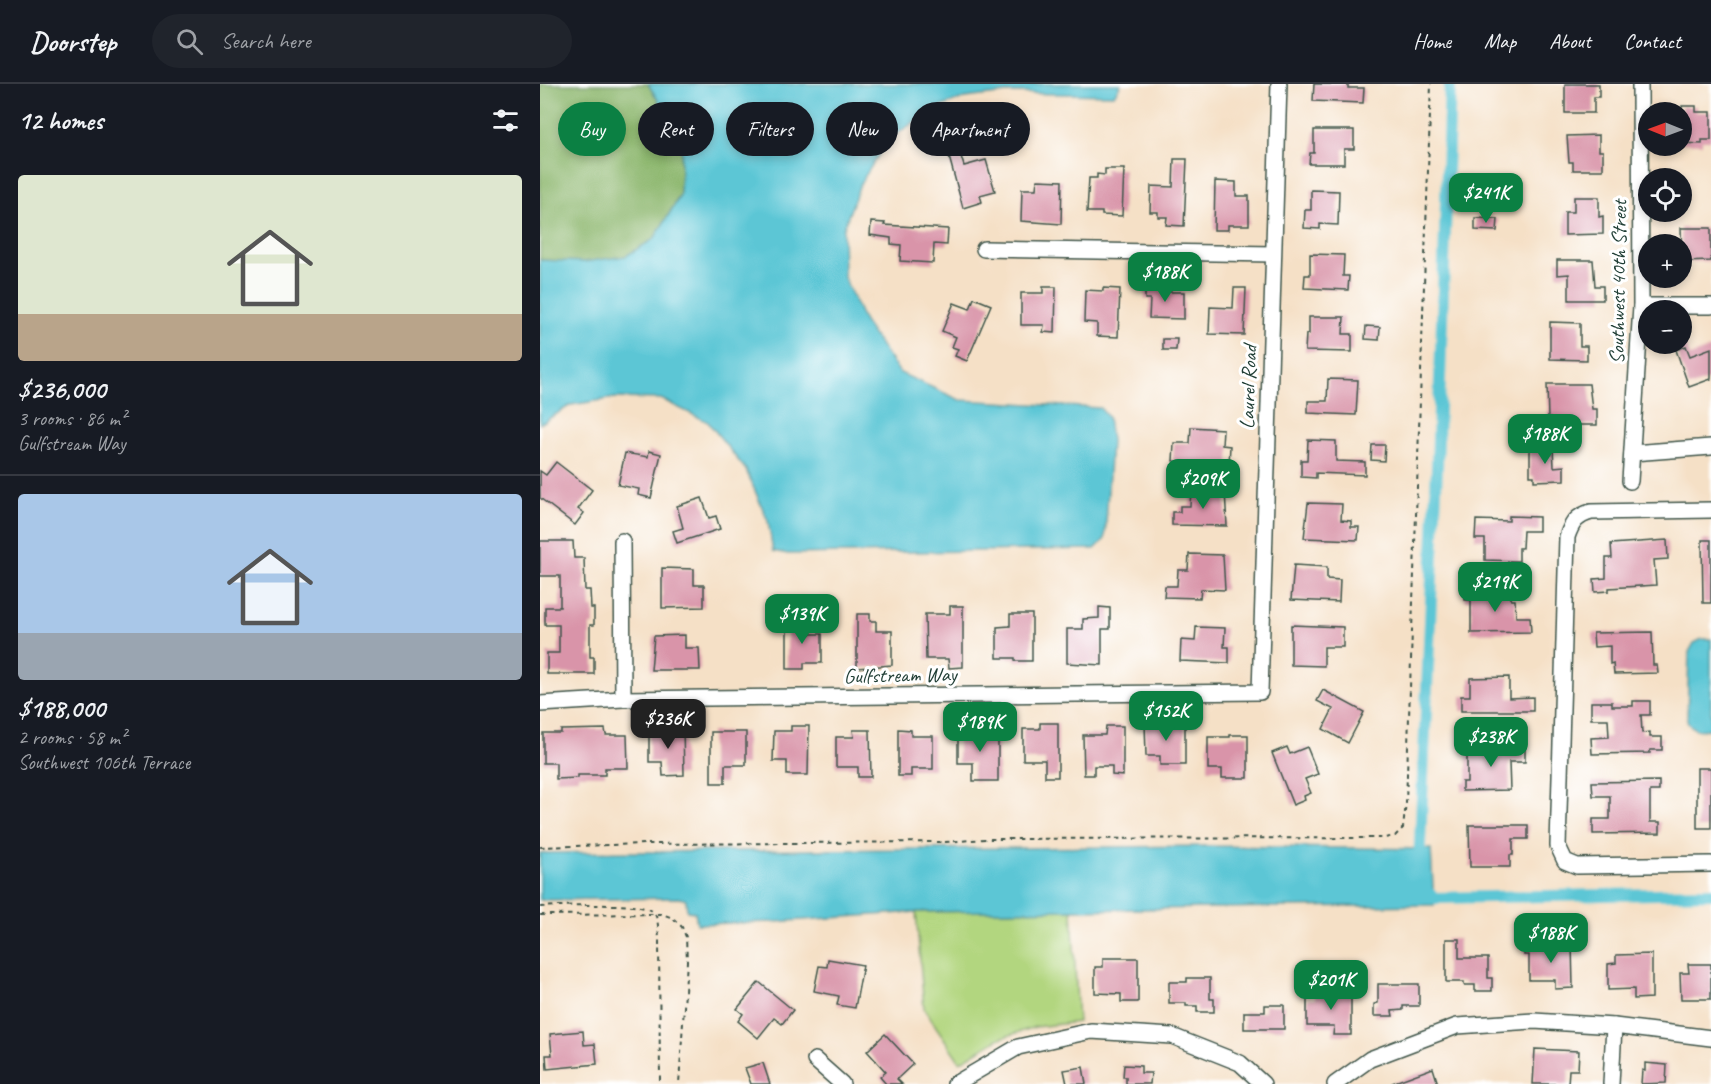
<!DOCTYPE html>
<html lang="en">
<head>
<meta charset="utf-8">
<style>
	:root { --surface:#171b24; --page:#20242c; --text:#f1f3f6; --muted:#9ea1a6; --line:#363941; --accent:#0b8043 }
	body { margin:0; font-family:Caveat,sans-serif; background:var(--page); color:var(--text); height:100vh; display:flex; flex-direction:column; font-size:22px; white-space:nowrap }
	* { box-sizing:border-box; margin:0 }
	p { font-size:20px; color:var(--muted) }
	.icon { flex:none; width:33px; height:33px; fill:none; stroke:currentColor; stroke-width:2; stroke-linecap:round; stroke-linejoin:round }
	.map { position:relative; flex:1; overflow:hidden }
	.panel { display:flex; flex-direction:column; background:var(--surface); width:540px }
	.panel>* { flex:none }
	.banner { position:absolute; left:18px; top:18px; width:570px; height:54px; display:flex; gap:12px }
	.needle { width:39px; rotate:271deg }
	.controls { position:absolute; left:1098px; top:18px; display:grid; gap:12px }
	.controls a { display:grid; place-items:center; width:54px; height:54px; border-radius:50%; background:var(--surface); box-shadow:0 3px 9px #0003; font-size:30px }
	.price { position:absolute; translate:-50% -51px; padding:0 14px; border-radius:12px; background:var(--accent); color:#fff; font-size:20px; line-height:39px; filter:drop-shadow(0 2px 3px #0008) }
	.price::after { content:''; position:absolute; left:50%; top:36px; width:18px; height:14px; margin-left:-9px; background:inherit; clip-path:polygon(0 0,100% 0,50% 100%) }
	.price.current { background:#222; color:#fff }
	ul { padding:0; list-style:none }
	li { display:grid; align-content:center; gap:12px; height:318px; padding:0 18px }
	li+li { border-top:2px solid var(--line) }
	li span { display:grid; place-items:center; height:186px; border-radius:6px; color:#555 }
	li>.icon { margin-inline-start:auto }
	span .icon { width:108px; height:108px; fill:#fffc; stroke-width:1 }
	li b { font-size:26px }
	h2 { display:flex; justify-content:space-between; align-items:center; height:72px; padding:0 18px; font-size:26px }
	.chip { padding:0 21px; border-radius:27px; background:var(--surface); box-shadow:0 3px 9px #0003; font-size:21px; line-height:54px }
	.chip.current { background:var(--accent); color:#fff }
	header { display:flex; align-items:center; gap:36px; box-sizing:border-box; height:84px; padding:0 30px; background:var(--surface); border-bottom:2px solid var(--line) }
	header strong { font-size:28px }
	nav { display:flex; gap:33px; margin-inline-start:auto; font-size:21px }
	.search { width:420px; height:54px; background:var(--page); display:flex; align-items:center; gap:15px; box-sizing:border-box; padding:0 21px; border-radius:33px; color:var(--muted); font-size:22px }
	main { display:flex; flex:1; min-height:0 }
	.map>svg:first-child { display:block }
</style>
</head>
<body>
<header>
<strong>Doorstep</strong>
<div class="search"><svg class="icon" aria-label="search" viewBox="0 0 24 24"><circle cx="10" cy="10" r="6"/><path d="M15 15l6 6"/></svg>Search here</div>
<nav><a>Home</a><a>Map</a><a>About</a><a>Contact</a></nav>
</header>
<main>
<section class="panel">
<h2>12 homes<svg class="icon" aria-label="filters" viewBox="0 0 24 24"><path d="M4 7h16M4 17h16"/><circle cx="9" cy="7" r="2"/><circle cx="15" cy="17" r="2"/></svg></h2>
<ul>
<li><span style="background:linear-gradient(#dfe7d0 75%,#b9a48a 0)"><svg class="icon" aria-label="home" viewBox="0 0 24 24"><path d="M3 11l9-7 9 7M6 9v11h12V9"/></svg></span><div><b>$236,000</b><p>3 rooms · 86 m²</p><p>Gulfstream Way</p></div></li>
<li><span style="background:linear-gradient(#a9c7e8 75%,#9aa5b1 0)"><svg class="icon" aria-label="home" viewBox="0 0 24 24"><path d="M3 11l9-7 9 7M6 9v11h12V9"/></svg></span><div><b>$188,000</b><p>2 rooms · 58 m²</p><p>Southwest 106th Terrace</p></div></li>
</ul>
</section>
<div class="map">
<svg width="1171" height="1000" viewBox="0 0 1171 1000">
	<rect width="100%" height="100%" fill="#fff"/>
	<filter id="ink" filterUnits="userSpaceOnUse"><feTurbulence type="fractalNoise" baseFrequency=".0167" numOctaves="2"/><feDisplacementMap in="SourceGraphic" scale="12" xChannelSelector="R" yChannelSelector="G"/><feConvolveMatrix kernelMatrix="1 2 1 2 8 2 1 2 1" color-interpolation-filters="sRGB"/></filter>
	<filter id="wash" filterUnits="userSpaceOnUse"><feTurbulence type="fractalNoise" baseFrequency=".008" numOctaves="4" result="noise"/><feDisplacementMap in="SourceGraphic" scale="24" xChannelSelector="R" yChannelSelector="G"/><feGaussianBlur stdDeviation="1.35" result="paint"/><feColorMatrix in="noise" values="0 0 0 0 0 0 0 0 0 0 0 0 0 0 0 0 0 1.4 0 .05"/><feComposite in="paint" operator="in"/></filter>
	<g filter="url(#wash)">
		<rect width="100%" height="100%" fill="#f5e0c6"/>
		<path fill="#b2d67f" stroke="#688a5a" stroke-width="1.5" d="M532,826L538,938L495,943L458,955L420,978L384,925L376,828Z"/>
		<path fill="#8db76e" stroke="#567a51" stroke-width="1.5" d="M0,0H108L142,54L140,111L114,155L86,172L44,178L0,176Z"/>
		<g fill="#5bc6d5" stroke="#3d8284" stroke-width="1.5">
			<path d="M108,0H581L574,11L467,9L425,14L392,26L348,56L320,100L303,146L304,193L324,238L360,289L420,316L560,324L568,333L571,357L565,455L555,465L248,470L233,467L228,437L206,386L168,338L121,315L75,314L31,321L0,340V176L44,178L86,172L114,155L140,112L142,54Z"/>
			<path d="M1162,555H1171V645C1160,646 1152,648 1147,636L1149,568L1154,559Z"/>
			<path d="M664,762L891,765L894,821L376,828L234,838L157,840L155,828L147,827L146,816L140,814L0,816V769Z"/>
		</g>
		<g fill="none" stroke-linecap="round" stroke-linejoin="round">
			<g stroke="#5bc6d5" stroke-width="12">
				<path d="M879,781L897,384L910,0"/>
				<path d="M882,803L894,814L1171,809"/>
			</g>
		</g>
		<g id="blocks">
			<g fill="#d994a9">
				<path d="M774,0H808V4H824L823,19L773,17Z"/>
				<path d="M1025,0H1059V13H1054V29H1025Z"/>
				<path d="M1142,22H1156V28H1171V56H1162V60L1142,59Z"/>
				<path d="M774,46H814V65H804V80H769L770,69H774Z"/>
				<path d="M1059,51V67H1063V86H1033V78H1029L1027,52Z"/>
				<path d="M419,66L424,82L446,76L455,107L440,111L442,118L423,124L408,69Z"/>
				<path d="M634,75H647L644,142L626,141L627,133H618V128H610L611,102L633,103Z"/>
				<path d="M565,85H584L582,132L562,131V128H547L549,94H557V90L565,91Z"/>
				<path d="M497,96L522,97L521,140L481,137L482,105H496Z"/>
				<path d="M675,97L696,98V112H709V141H688V146H674Z"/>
				<path d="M771,106L799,107L798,141L780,140V145L764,144L765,126H771Z"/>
				<path d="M1034,113H1059V133L1063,132V150L1025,151V128H1034Z"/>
				<path d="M935,134L958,135L957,147L935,146Z"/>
				<path d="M331,138L345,139L344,141L408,145L407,161L394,160L393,179L360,177L361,161L351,160V154L330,151Z"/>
				<path d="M1141,144H1171V177L1142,178Z"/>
				<path d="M770,170L804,171L803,192H809L808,206L764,204L765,191H770Z"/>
				<path d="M1017,176H1053L1055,202H1063V216H1029V190L1017,191Z"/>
				<path d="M605,201L624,202L623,208H644V235L609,234L610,215H605Z"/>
				<path d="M503,203H516L515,249L503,248L504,241H481V209H503Z"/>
				<path d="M563,204L580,205L578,253L557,252V239L544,238L545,206L563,207Z"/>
				<path d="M694,204H706L704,251L669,250L670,223L693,224Z"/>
				<path d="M434,214L451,221L427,277L415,272L418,265L412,263L416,253L402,247L414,219L430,225Z"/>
				<path d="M769,233H804L803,250H812V268L765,267L766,250H769Z"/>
				<path d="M1010,238L1040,239V262H1047V276L1010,275Z"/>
				<path d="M826,242L840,243L839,256L825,255Z"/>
				<path d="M623,255H637L636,266H623Z"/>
				<path d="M1146,262L1150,272L1171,264V295L1149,303L1136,266Z"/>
				<path d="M788,295L818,296L816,331L768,329V317H787Z"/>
				<path d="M1007,300H1049L1052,325H1057V341H1010V334H1008Z"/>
				<path d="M651,343L683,345L682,361L690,362L689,380L633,377L634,359H650Z"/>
				<path d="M768,356L796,357V377L825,378V391L776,389V394L761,393V376H767Z"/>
				<path d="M832,361H845L844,377L831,376Z"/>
				<path d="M1013,363L1014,383L1024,382V396L994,397V392H990V364Z"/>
				<path d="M109,367L121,370L111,414L98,411L99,405L78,401L85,369L108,373Z"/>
				<path d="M16,378L52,406L38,425L44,429L35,441L0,414V387L6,391Z"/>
				<path d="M651,406L685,407L687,442L632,441V428H640V422H650Z"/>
				<path d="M162,414L169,434L176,432L180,445L137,459L133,447L143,444L137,422Z"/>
				<path d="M768,419L802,420L801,436L811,437V443H819L818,456L764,454Z"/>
				<path d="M969,432L999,433V447H983L982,464H979V477L945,476V455H935L936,436L969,437Z"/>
				<path d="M1127,456L1128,475L1114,476L1116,501L1069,504V507L1055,508L1054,495L1066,494V474H1072L1071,460Z"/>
				<path d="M1162,456H1171V519H1163Z"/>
				<path d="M0,457H33L34,474H44L45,506H50L51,524H54V541H50V573H54V590H7V569H19V541H5V523H20V492H0Z"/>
				<path d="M649,470L683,471L685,506L661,505L660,514L624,513L625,502H637L638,486H648Z"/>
				<path d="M754,481L787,483V495L800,496L799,518L751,516Z"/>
				<path d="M122,484L154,485V501H164V523L122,524Z"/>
				<path d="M925,506H971V516H975L976,533H990L991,548L931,549V516H925Z"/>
				<path d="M410,522H423V583L409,584L408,575H386L385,530H410Z"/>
				<path d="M559,523L570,524V545H562V581L527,579V545H543V535L559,534Z"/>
				<path d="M317,530H330V537H336V547H352V581L317,584Z"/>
				<path d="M470,530H492V577H475V574H457V543L470,542Z"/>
				<path d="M247,536H268V550H282V579H264V585H247Z"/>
				<path d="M751,541L803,543V563H784V582L751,581Z"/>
				<path d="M656,543L685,544L684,563H689V579L640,577L641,556L655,557Z"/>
				<path d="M1112,548L1113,581H1117L1118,589L1074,590L1073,579L1070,580V562L1054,563L1053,549Z"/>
				<path d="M145,551V564H159L160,586H111L114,552Z"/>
				<path d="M969,593V614L993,613V627H921V612H930V594Z"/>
				<path d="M783,606L824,628L808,659L783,645L793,625L777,617Z"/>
				<path d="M1093,617H1110V631H1101L1102,649L1110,648V653H1122V666H1110V669L1052,670L1051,654L1069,653L1068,635H1051V618H1072V622H1093Z"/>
				<path d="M645,637V681H620V672H606L605,639Z"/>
				<path d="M500,639H518V693H505V676H483V645H500Z"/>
				<path d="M127,642H143L144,691L123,692L122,678H109V648H127Z"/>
				<path d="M251,642H269L268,691H247V677H233L234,647H251Z"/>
				<path d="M566,642H583V692L572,691V682H554V691H544L543,651H565Z"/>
				<path d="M65,645L66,651H87L88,684H65V691H38V694L16,695V679H3V649H21V646Z"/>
				<path d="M358,645L371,646V652H393V685H371V692H358Z"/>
				<path d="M458,645V697H433V679H418V646Z"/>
				<path d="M313,646H330L331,693H318V683H296V653H314Z"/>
				<path d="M171,648H206V681H185V699H171Z"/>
				<path d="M690,651H708V694H682V685H668V653H690Z"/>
				<path d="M747,663L750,670L767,663L778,690L765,695L771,709L764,712L765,716L753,721L732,669Z"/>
				<path d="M985,663V678H969L970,706L922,707V698H927V664Z"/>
				<rect x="1157" y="684" width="14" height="60"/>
				<path d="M1119,697V707H1110V738H1120V749L1053,750V735H1070V712H1053L1052,698Z"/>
				<path d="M929,741H988V755H973V771H970V783H930Z"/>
				<path d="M906,855H919V874H948V894H952V907H935V901H924V898H906Z"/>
				<path d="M1032,860L1033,904L1015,905V896H989V871H984V861Z"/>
				<path d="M1112,870V914L1094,915V905L1068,906V880L1076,879V871Z"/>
				<path d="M563,874H598V918H581V910L555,909V883H563Z"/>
				<path d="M288,875L323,881L315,924L297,921L299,912L274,907L279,882L287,883Z"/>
				<path d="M1148,880H1171V915H1141L1140,889H1149Z"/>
				<path d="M647,894H670V915H674V928H657V922H646V919H629V898H647Z"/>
				<path d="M219,898L253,926L242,940L234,934L218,954L198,937L203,930L197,925Z"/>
				<path d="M838,900H879V922H863V926L852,927L853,932H834V920L838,919Z"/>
				<path d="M775,907H811V951H793L794,942H767V915H775Z"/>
				<path d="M725,921H744V945H704V928H725Z"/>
				<path d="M43,947L44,961L55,960L57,980L7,985L6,971H12L10,950Z"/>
				<path d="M345,950L373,980L357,995L362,1000H346L340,993L346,988L327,967Z"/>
				<path d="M995,965L1039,967L1038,986H1029L1028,1000H993Z"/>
				<path d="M223,979L230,1000H211L205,984Z"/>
				<path d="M1105,979L1127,981L1126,999L1101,1000L1102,986L1105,987Z"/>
				<path d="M584,981L601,982V989H611L610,1000H586V993H583Z"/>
				<path d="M543,983L546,1000H527L524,986Z"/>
				<path d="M893,984L898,1000H852V999Z"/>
			</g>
		</g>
	</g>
	<g filter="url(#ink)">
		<use href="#blocks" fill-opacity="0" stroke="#3f554a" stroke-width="1.5"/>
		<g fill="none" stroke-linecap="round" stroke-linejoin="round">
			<defs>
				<g id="minor">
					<path d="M444,165L733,170"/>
					<path d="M1101,222H1171"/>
					<path d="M1092,369L1171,363"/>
					<path d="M1090,397L1101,222L1100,0"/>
					<path d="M1171,426L1051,428C1037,432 1032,438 1027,453L1018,762L1025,777L1037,782L1171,780"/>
					<path d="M82,457L83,615"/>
					<path d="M0,620L83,615L720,608L739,0"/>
					<path d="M275,976L302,1000"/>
					<path d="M415,1000L478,963L551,947L632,952L700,979L723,1000"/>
					<path d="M795,1000L830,975L917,942L994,937L1074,942L1171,954"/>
					<path d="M1071,1000L1074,942"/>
				</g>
			</defs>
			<use href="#minor" stroke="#3f554a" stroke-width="18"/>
			<g stroke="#3f554a" stroke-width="2" stroke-dasharray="4.5 4.5" stroke-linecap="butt">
				<path d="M0,763L107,760L405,758L445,755L844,754L855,752L863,744L866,719L891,0"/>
				<path d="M0,823C20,822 100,817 112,827C119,832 118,846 119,854L120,1000"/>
				<path d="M0,831L122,830L133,834L142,843L146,853L147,877L139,1000"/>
			</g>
			<use href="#minor" stroke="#fff" stroke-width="15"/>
		</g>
	</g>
	<g text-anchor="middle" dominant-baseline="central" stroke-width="6" stroke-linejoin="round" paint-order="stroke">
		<g font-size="21" fill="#1f3d34" stroke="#fff">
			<text transform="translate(1078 198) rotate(-89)">Southwest 40th Street</text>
			<text transform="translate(708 303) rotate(-88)">Laurel Road</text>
			<text transform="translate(360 591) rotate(-1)">Gulfstream Way</text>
		</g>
	</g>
</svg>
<div class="controls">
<a><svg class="needle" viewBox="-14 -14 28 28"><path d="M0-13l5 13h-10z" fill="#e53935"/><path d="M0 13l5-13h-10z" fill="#9ea1a6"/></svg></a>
<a><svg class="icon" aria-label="locate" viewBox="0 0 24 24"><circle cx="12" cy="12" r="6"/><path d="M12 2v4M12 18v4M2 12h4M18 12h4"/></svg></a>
<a>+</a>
<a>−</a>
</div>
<b class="price" style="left:946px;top:140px">$241K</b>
<b class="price" style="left:625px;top:219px">$188K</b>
<b class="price" style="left:1005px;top:381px">$188K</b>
<b class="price" style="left:663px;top:426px">$209K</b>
<b class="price" style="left:955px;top:529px">$219K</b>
<b class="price" style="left:262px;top:561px">$139K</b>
<b class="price" style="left:626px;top:658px">$152K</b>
<b class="price current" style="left:128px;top:666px">$236K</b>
<b class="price" style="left:440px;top:669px">$189K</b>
<b class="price" style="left:951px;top:684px">$238K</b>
<b class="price" style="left:1011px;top:880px">$188K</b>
<b class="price" style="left:791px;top:927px">$201K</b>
<div class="banner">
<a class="chip current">Buy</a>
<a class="chip">Rent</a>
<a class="chip">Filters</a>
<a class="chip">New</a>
<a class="chip">Apartment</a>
</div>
</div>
</main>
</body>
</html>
